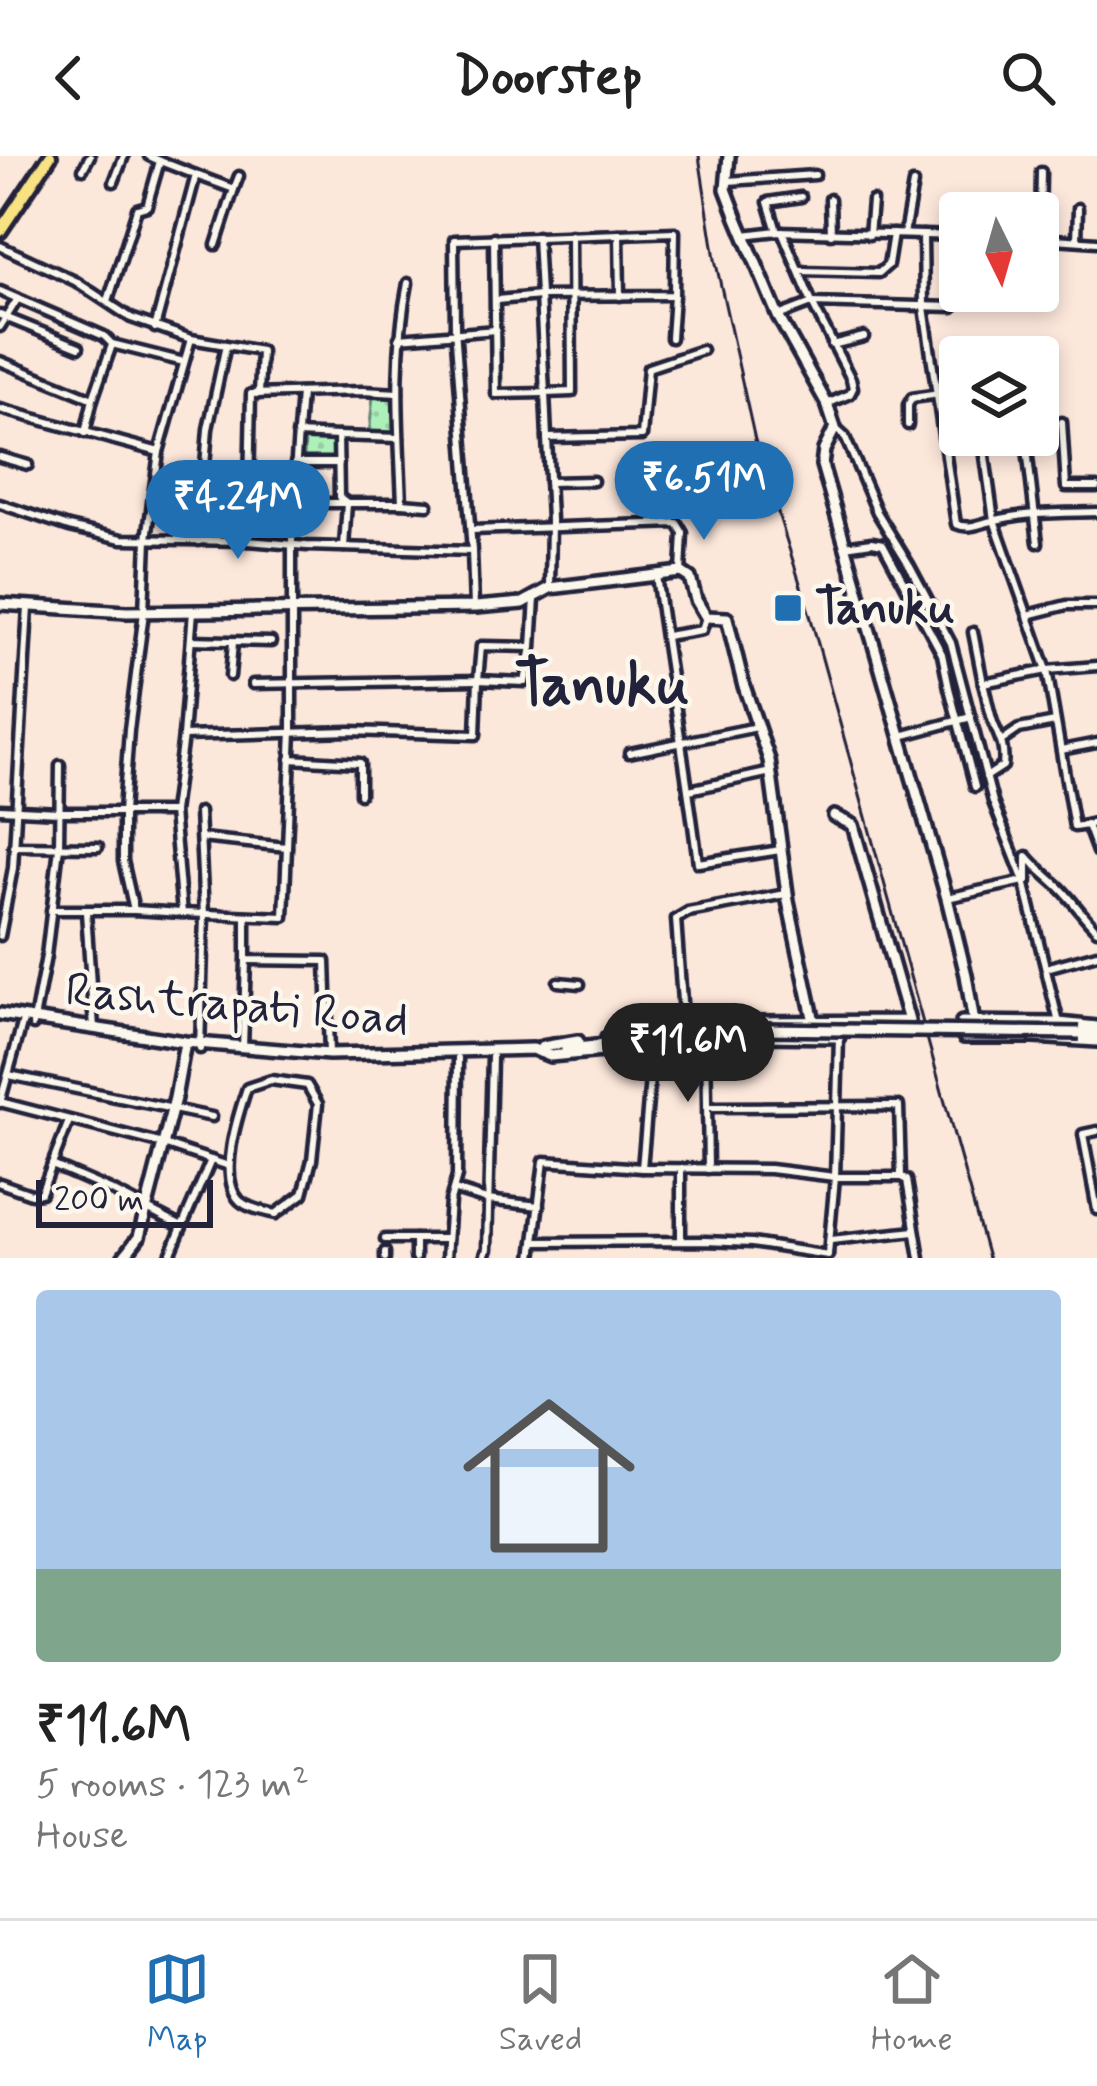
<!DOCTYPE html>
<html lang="en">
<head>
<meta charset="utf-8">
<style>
	:root { --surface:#fff; --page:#f6f6f6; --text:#222; --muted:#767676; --line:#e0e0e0; --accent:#1f6fb2 }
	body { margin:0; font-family:Mynerve,sans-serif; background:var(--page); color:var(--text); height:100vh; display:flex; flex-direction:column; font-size:45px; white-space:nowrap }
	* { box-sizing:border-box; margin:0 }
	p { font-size:39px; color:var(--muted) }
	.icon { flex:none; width:66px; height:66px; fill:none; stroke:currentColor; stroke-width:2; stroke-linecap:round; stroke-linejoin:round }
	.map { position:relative; height:1102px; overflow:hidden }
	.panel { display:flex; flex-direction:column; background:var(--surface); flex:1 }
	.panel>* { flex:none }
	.needle { width:78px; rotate:175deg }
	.buttons { position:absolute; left:939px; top:36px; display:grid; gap:24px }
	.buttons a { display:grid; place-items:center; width:120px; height:120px; border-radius:12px; background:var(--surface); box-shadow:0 6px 18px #0003; font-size:60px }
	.scale { position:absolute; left:36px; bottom:30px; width:177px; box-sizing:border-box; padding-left:12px; border:6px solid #22223b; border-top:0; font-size:33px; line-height:42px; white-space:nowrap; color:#22223b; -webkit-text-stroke:9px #fbf7ec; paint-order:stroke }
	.price { position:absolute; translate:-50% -102px; padding:0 27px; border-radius:42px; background:var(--accent); color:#fff; font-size:39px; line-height:78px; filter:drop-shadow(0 3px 6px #0008) }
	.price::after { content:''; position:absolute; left:50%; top:72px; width:36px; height:27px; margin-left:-18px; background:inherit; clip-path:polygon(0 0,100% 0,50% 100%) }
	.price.on { background:#222; color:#fff }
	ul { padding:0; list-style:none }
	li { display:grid; align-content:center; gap:24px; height:636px; padding:0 36px }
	li span { display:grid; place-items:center; height:372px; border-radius:12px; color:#555 }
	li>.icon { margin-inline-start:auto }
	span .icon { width:216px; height:216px; fill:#fffc; stroke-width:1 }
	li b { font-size:51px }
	header { display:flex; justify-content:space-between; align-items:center; height:156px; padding:0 36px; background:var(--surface); font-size:54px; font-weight:800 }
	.tab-bar { display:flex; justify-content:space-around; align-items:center; height:168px; border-top:3px solid var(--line); background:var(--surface); font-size:33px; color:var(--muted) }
	.tab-bar a { display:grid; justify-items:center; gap:6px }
	.tab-bar .on { color:var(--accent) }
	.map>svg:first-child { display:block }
</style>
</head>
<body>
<header><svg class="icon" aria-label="back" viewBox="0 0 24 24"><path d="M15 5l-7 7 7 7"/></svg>Doorstep<svg class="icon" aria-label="search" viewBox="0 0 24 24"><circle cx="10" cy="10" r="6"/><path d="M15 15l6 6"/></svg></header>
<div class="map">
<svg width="1097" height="1102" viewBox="0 0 1097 1102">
	<defs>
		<pattern id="grass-dots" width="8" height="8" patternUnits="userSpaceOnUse" patternTransform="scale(3)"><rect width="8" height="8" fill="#adf0ba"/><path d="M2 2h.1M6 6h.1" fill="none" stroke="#95cea1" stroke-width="1.8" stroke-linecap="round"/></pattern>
	</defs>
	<rect width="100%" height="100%" fill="#fce7db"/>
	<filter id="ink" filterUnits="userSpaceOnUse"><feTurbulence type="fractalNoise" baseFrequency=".00833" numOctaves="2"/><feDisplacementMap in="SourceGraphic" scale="24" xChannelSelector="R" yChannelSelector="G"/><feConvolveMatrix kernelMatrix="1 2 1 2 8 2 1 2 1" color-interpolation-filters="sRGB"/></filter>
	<g filter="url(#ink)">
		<g fill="url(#grass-dots)" stroke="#68897a" stroke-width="3">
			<path d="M373,240L395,241L396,279H369Z"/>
			<path d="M305,283L335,285V302H304Z"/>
		</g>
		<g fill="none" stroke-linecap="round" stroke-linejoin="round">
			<defs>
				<g id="street">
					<path d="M160,5L196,19"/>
					<path d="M83,13L90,0"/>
					<path d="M728,25L815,19"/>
					<path d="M114,26L124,0"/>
					<path d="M234,33L239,20"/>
					<path d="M830,43L831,78"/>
					<path d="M777,75L768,46L801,41"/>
					<path d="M782,75L812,147L851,223L853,232L850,238L827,248"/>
					<path d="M619,78L620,140"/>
					<path d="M904,78L913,28"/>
					<path d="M571,79L572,236L545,237L547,282L642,280L648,212L702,194"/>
					<path d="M744,79L777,75L960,80"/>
					<path d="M869,79L872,45"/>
					<path d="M923,79L924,151L956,368C969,374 978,368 992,365C1026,356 1062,357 1097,356"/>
					<path d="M494,81L496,238L545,237L537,80"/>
					<path d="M1041,82L1097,86"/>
					<path d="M1077,84L1078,52"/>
					<path d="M0,90L75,125L131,162L191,183"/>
					<path d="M801,115L879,117L888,109L893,78"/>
					<path d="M1039,124L1041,16"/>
					<path d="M0,135L104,180L112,188L184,206"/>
					<path d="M998,135V143"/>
					<path d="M108,145L137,53L147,50L160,5L149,0"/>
					<path d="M0,159L79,191"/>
					<path d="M778,160L812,147L953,151L960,144L959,80"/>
					<path d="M0,171L17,144"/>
					<path d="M155,172L196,19L234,33L216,89"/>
					<path d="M399,182L496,174"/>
					<path d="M671,182L674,139"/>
					<path d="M832,189L864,181"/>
					<path d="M0,205L93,243"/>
					<path d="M0,253L159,296"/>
					<path d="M1062,266L1066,331H1097"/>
					<path d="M908,269V249L912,242L960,235"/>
					<path d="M835,272L845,281L877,356L910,410L951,487L993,646L1024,725L1059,867"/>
					<path d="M85,277L93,243L112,189"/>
					<path d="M297,278L338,280"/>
					<path d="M547,282L551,364L550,432"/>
					<path d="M1026,284L1038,387"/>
					<path d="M0,301L28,309"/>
					<path d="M295,307H339"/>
					<path d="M549,326L593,325"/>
					<path d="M292,347H347L339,341L338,280L399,282"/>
					<path d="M402,347L428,349"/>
					<path d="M0,348L69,371L122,383L248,385L307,390L472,395L474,451"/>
					<path d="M471,374L677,367L683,377L681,416"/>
					<path d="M199,385L208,273L226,189"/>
					<path d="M248,385L251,238L363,235L398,237"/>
					<path d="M845,390L872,386L883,388L942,498L949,532L975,631"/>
					<path d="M344,391L347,347H402C399,273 393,200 408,127"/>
					<path d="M472,395L455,172L454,84L675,76L674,139L540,140L497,144"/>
					<path d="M656,419C669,515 686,611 698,707L780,694"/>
					<path d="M1028,459L1067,449H1097"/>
					<path d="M973,476L983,527L1047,514L994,364L982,279"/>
					<path d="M666,480L702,474L706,461"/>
					<path d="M191,484L271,486"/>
					<path d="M230,520L233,487"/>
					<path d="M983,527C987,541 989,556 994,569C1001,585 1005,593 1003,610L986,621"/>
					<path d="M253,528L478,524L481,490L532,491"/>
					<path d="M183,580L193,455"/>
					<path d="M901,580L971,561"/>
					<path d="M1003,584L1019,573L1055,566"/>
					<path d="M1061,594L1097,587"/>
					<path d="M629,597L757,571"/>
					<path d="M290,603L360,607V638"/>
					<path d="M689,634L771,616"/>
					<path d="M0,653L59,656H173L182,757L284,761L287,691L201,682"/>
					<path d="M173,656L183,580L350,575L476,579L478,524L525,526L532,491L535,442"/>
					<path d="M199,656L204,759L200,893"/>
					<path d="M1097,666L1087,669L1097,696"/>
					<path d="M1087,669L1074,671L1047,514L1097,510"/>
					<path d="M13,690L98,691"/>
					<path d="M287,691L292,575V356L301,237"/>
					<path d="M1027,725V700C1036,711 1045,718 1056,728C1071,741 1082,760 1097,774"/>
					<path d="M947,742L1024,725"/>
					<path d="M51,754H134L182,757"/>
					<path d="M134,754L123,705V656L129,574L144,456L147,383L159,296L191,183L261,195L259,238"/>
					<path d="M86,756L94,872"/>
					<path d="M246,761V804L326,805L329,898"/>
					<path d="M0,780L13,712L28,451"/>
					<path d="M1046,812L1097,798"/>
					<path d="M558,826L580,828"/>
					<path d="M33,869L46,800L59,691L60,609"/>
					<path d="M684,873L676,763L688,756L786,738"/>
					<path d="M706,882L708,1013"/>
					<path d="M243,891L246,805"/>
					<path d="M9,919L212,961"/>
					<path d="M271,924L307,929L318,948L312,1004L303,1038L276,1058C265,1055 249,1053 240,1045C217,1022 238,959 247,932Z"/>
					<path d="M0,946L163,988L229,1010"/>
					<path d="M0,947L24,861"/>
					<path d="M709,951L899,950L901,1020"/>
					<path d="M1097,975L1083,978L1097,1054"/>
					<path d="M52,1009L110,1034L182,1071L169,1102"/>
					<path d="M642,1012L770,1013L835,1021H901L907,1024L920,1102"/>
					<path d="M681,1013V1085"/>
					<path d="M0,1027L31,1038L41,1037L69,965"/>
					<path d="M455,1034L487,1044L539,1050"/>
					<path d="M182,1071L211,1004"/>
					<path d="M385,1083H447"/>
					<path d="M415,1083V1102"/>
					<path d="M831,1084L915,1075"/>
					<path d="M534,1086L705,1085L752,1087L828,1099"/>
					<path d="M828,1098L835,1021L839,881"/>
					<path d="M385,1102V1096"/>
					<path d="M446,1102L450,1045L457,1020L458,902"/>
					<path d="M484,1102L487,1093L492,901"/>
					<path d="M532,1102L544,1005L642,1012L653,888"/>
				</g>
				<g id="secondary">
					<path d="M729,0L726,33L737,62L778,160L827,248L835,272L824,294L822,309L947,742L966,819L974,867"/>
					<path d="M0,448L127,456L476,451L523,447L550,432L681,416L690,422L696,444L706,461L727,462L743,527L769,604L788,745L814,866"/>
					<path d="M0,858L185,886L329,898L533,893L550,900L762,880L839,881"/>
					<path d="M1097,871L1059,867L962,866L964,881H1034L1097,885"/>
					<path d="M1080,877L1097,879"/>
					<path d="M607,882L740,866L909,865L853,669L834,660"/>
					<path d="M566,893L765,873"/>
					<path d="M540,896L542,891L578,885"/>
					<path d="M123,1102L139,1081L175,942L184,892"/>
				</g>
				<path id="primary" d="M0,75L50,0"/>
			</defs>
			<use href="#street" stroke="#22223b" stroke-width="15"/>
			<use href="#secondary" stroke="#22223b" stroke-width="18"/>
			<use href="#primary" stroke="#22223b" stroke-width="20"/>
			<use href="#street" stroke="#fbf7ec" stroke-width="6"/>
			<use href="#secondary" stroke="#fbf7ec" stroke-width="9"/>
			<use href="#primary" stroke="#f8e281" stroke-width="10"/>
			<path stroke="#22223b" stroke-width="3" d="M699,0L715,103L755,284L810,459L988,1102"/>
			<defs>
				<path id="secondary-bridge" d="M765,873L1080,877"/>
			</defs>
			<use href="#secondary-bridge" stroke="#22223b" stroke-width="18" stroke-linecap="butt"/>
			<use href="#secondary-bridge" stroke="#fbf7ec" stroke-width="9"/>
		</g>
	</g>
	<rect fill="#1f6fb2" stroke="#fbf7ec" stroke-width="4.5" x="773" y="437" width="30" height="30" rx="6"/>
	<g text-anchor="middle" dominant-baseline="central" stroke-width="9" stroke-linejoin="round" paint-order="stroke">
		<g font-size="48" font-weight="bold" fill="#22223b" stroke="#fbf7ec" text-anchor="start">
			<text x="815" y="452">Tanuku</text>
		</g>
		<g font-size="48" fill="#22223b" stroke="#fbf7ec">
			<text transform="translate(237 850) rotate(5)">Rashtrapati Road</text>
		</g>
		<g font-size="60" font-weight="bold" fill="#22223b" stroke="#fbf7ec">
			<text x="602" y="530">Tanuku</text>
		</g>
	</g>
</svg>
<div class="buttons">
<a><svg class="needle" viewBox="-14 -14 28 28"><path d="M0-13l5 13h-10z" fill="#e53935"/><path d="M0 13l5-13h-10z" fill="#767676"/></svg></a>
<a><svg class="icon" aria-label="layers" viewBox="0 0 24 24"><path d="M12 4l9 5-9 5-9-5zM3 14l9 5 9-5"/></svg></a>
</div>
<div class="scale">200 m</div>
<b class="price" style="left:704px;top:387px">₹6.51M</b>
<b class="price" style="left:238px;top:406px">₹4.24M</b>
<b class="price on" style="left:688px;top:949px">₹11.6M</b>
</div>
<section class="panel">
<ul>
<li><span style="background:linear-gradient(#a9c7e8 75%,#7fa58c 0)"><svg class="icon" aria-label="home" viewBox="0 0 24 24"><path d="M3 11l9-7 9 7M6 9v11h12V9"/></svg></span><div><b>₹11.6M</b><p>5 rooms · 123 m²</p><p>House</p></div></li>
</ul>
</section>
<nav class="tab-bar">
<a class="on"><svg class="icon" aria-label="map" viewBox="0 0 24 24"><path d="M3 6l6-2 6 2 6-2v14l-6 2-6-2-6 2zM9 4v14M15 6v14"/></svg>Map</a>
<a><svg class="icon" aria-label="saved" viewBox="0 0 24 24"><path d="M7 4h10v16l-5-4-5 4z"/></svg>Saved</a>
<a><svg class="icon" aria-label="home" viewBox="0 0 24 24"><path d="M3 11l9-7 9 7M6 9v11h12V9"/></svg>Home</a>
</nav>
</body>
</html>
